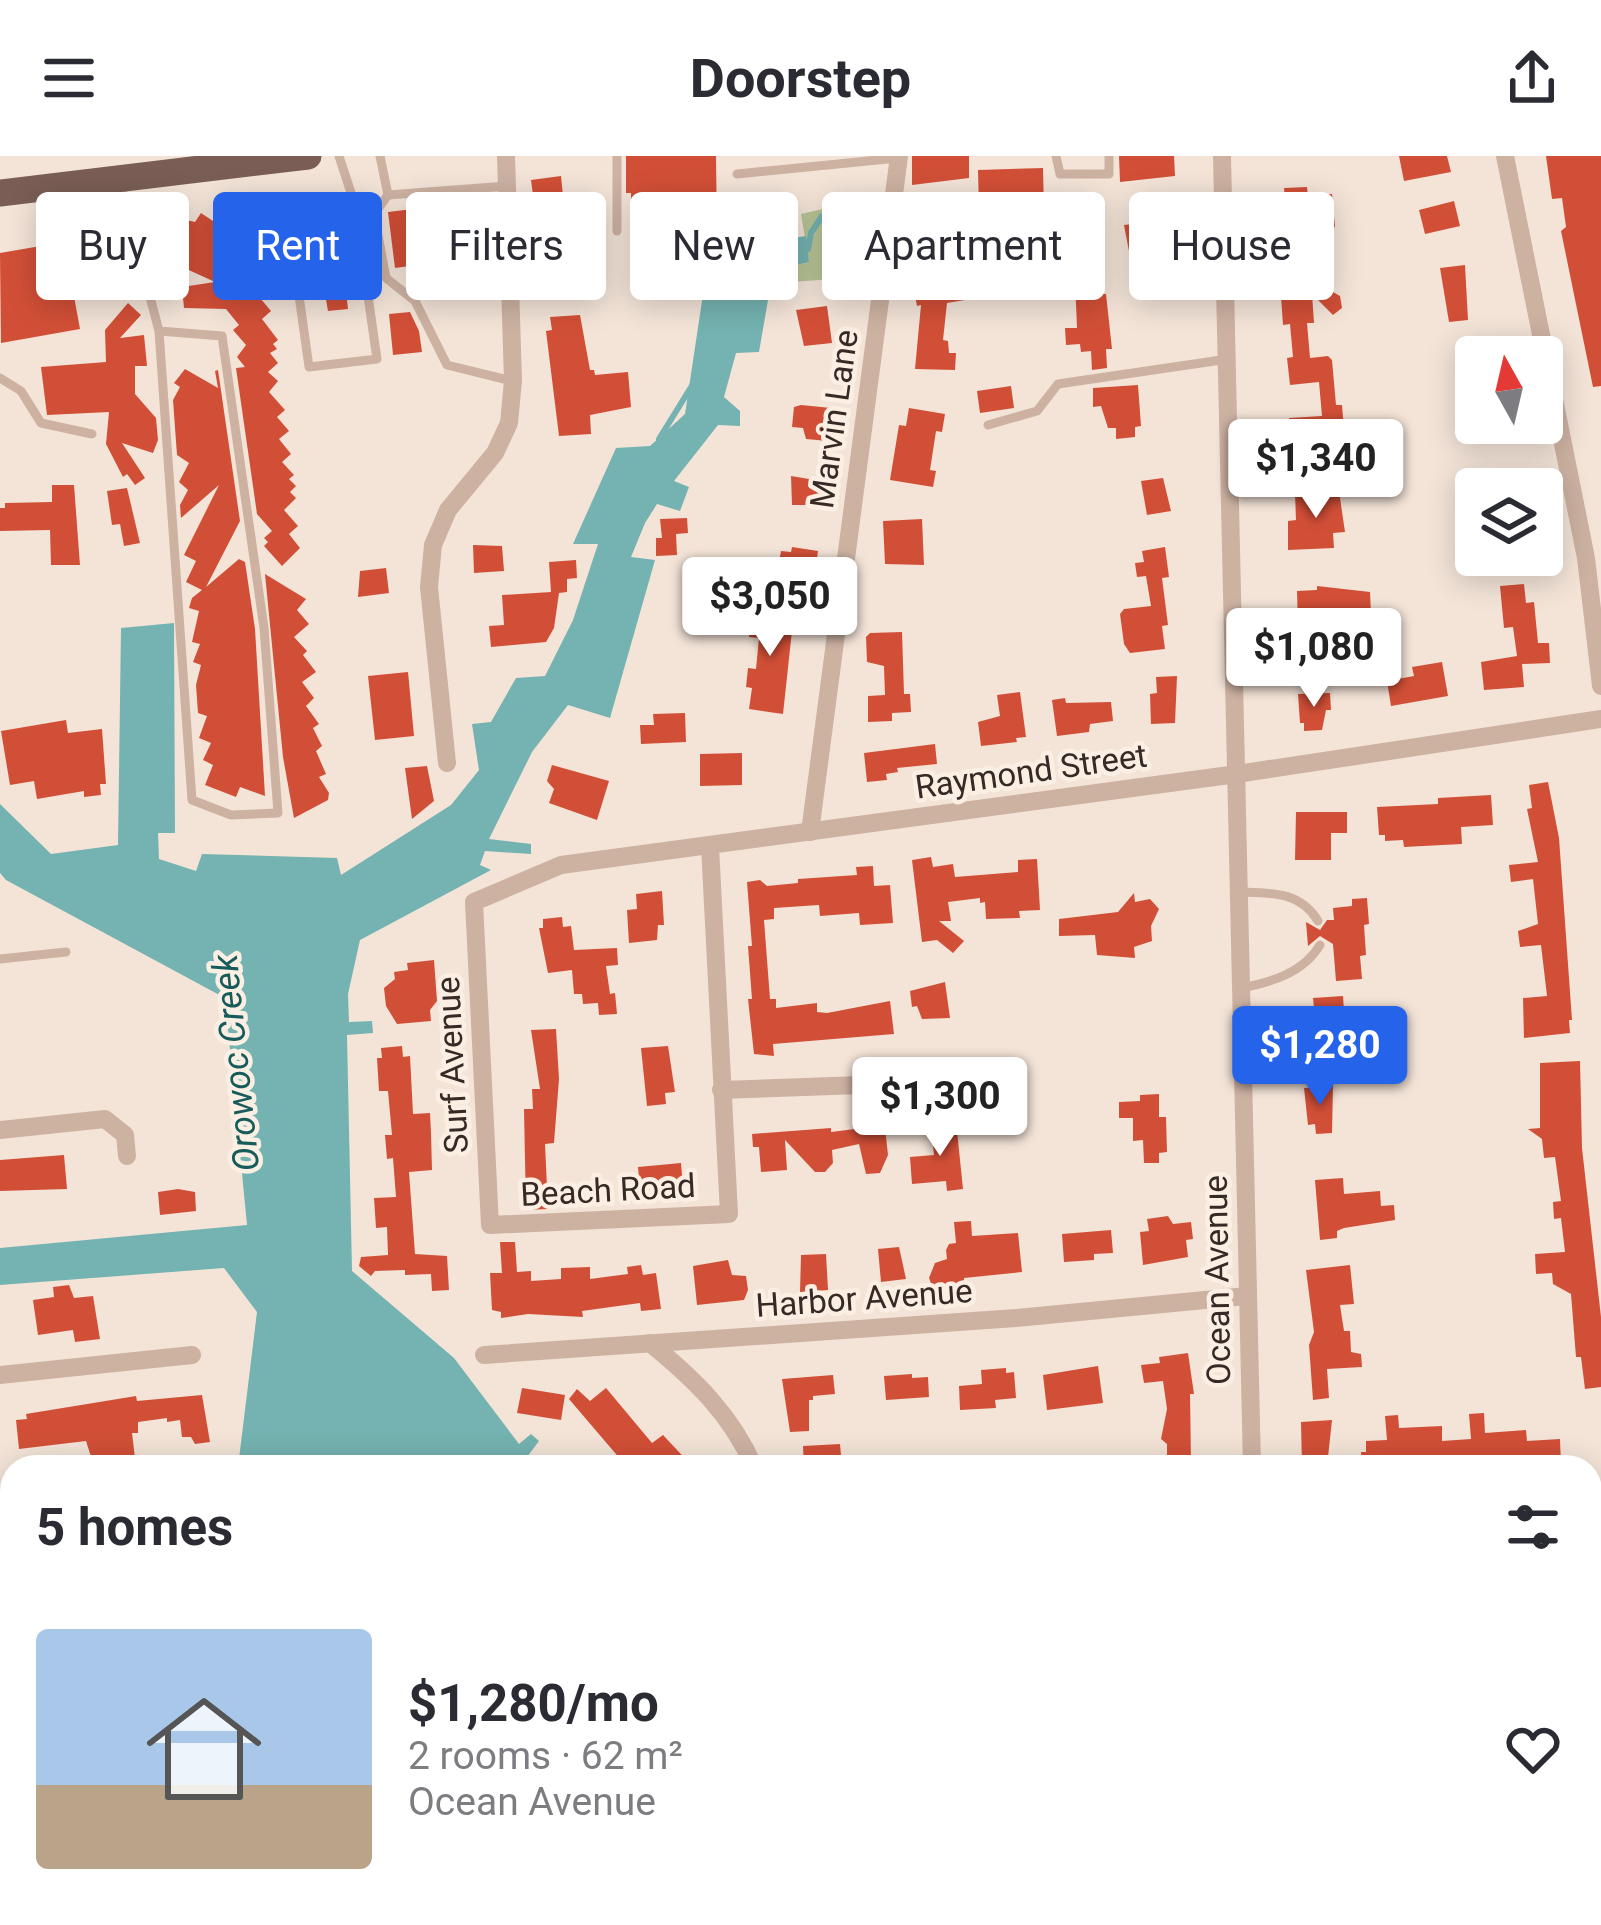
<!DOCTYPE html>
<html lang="en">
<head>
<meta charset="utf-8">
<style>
	:root { --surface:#fff; --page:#f2f2f3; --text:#2b2b33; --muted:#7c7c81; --line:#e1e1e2; --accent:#2563eb }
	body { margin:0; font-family:Roboto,sans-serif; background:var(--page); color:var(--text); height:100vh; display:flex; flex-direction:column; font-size:45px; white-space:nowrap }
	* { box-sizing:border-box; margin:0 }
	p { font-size:39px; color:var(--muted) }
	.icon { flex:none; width:66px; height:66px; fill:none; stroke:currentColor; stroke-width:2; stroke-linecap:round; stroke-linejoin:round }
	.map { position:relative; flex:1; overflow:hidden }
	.side { position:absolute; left:0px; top:1299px; width:1602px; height:471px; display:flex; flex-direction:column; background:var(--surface); border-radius:36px 36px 0 0; box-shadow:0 6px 30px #0003 }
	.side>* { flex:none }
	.hud { position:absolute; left:36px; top:36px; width:1530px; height:108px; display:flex; gap:24px }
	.needle { width:78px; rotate:352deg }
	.controls { position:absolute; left:1455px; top:180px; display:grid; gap:24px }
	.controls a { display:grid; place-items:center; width:108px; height:108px; border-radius:12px; background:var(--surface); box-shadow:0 6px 30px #0003; font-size:60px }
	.price { position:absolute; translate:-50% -102px; padding:0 27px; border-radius:12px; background:#fff; color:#222; font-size:39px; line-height:78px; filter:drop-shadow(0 3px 6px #0008) }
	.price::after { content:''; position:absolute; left:50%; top:72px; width:36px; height:27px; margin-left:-18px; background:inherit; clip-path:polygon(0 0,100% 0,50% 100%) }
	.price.selected { background:var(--accent); color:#fff }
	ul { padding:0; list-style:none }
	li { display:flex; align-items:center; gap:36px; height:300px; padding:0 36px }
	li+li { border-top:3px solid var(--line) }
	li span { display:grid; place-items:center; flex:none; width:336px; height:240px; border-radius:12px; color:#555 }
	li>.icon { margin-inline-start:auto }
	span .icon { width:144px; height:144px; fill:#fffc; stroke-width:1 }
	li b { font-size:51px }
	h2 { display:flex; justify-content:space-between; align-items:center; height:144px; padding:0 36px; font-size:51px }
	.tag { padding:0 42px; border-radius:12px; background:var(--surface); box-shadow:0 6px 30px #0003; font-size:42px; line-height:108px }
	.tag.selected { background:var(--accent); color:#fff }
	header { display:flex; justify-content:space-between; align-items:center; height:156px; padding:0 36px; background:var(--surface); font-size:54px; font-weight:700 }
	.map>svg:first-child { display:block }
</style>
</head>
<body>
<header><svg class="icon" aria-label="menu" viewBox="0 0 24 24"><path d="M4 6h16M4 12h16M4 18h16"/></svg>Doorstep<svg class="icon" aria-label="share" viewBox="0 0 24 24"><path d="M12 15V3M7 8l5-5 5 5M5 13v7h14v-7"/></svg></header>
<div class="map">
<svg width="1601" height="1769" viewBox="0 0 1601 1769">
	<rect width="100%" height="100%" fill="#f4e4d8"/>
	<path fill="#b9c496" d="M845,48L870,52L860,111L848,122L777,127L783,113L809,106L801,58Z"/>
	<g fill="#74b3b1">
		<path d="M806,80L809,106L773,115L759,196L736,197L724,241L740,255V270L718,269L674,325L689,331L680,355L657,348L645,367L631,401L655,404L610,562L568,549L532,596L489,683L531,688V698L485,695L480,709L491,714L360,784L348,838L349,866L372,865L373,877L347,879L352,1115L454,1202L519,1288L531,1278L539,1285L527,1301L533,1311H238L257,1156L224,1112L0,1129V1092L247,1069L225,842L6,724L0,717V648L51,698L118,689L121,472L174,467L175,677H158L159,703L196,715L202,698L337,702L341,719L451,649L479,614L472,568L491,566L516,522L545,520L573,464L598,388H573L616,292L650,290L685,258L705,125L726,120L729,91Z"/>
		<path d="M239,1758H423L422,1769H239Z"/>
	</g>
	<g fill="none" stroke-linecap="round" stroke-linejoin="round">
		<g stroke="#74b3b1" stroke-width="6">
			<path d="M802,94L808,93L811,77L822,60"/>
			<path d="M659,283L693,228"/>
		</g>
	</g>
	<g fill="#d24f37">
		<path d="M626,0H716L717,75L672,76V44L631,45V37H626Z"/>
		<path d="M912,0H969V22L912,29Z"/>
		<path d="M1119,0H1174L1175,20L1120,26Z"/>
		<path d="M1399,0H1447L1451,16L1404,25Z"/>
		<path d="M1546,0H1601V230L1593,231L1561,75L1566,71L1562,42L1552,43Z"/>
		<path d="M1043,12L1044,54L979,55L978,14Z"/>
		<path d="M561,20L565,59L558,60L559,66L544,67L543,60L536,61L531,24Z"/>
		<path d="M1307,31L1308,40L1332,38L1335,71L1288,80L1284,32Z"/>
		<path d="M1454,45L1460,70L1425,78L1419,54Z"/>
		<path d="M421,52L422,57L447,53L450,77L430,80L452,96L440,112L441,121L419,124L417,109L395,112L388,56Z"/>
		<path d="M201,57L216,67L224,60L228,65L232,61L251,81L242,90L256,104L250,110L265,126L255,136L271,155L262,163L278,184L273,188L277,193L270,197L278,207L268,216L278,225L269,236L285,254L277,261L289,275L279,283L291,298L282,306L294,319L289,323L296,330L290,336L296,342L284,354L298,370L289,378L300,392L282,410L264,390L268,386L264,382L272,375L257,358L236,212L245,211L237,201L246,189L233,174L239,169L226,153L184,152L182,131L215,126L156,99L173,61L195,66Z"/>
		<path d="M1151,66L1154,95L1163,93L1166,112L1133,116L1124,69Z"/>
		<path d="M349,68L359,142L347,144L348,153L328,155L314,74Z"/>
		<path d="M947,80L953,122L962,128L965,144L947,147L943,184L948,185L949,197H956L955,214L915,213L921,149L917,150L913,128L930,125L924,83Z"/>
		<path d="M64,86L80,173L1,187L0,97Z"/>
		<path d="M590,93L592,115L579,116V138L545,143L543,129L563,126L561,103H571V94Z"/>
		<path d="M1465,109L1468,164L1449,166L1440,112Z"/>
		<path d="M1325,115L1326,122H1332L1333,136L1340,140L1342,152L1333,159L1312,138L1314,167H1307L1310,202L1328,200L1332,204L1336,249H1342L1344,273L1312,276L1313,297L1291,299L1289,262L1322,260L1319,226L1290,229L1287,202L1293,201L1290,168L1283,169L1281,141H1288L1286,128L1292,123L1291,117Z"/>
		<path d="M1075,124L1090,138H1106L1112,193H1106L1107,212L1092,214L1091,195L1081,196L1080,188L1066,189L1065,172H1077Z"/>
		<path d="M128,147L141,159L120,182L144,179L147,210H135V238L156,262L158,284L153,297L122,287L145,322L135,329L127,318L123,321L106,288L109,256L47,259L41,211L106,206L105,174Z"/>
		<path d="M827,150L832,187L804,190L796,154Z"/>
		<path d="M410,156L419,175L422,196L393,199L389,158Z"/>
		<path d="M580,159L590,214H594L595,219L628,216L631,251L590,259L591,278L559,280L546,175L552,174L550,161Z"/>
		<path d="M185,213L218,232L215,215L218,214L240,365L206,431L239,403L245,406L255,473L265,640L240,631L236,641L205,629L213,609L203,604L211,587L199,582L207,560L198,557L196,529L201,509L193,506L200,488L192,486L199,455L189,452L192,442L202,434L186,426L196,405L184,399L219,329L181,362L180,349L188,334L179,326L189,307L177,299L173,244L180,231L174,227Z"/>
		<path d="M1138,229L1141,270L1135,271V281L1116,283V272H1108L1101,250L1093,251V232Z"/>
		<path d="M1011,230L1014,252L980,257L977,235Z"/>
		<path d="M801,249L831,252L828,285L806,283L803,272L792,271L794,251Z"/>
		<path d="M909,252L945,258L942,276L936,275L930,314L936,315L933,331L890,324L899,269L906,270Z"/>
		<path d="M791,320L821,325L820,349H792Z"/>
		<path d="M1163,322L1171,355L1147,359L1141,325Z"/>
		<path d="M52,329H74L80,409H51L50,374L0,375V352H5V347L52,346Z"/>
		<path d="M127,332L140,387L124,390L120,368L112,369L107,335Z"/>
		<path d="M1339,335L1345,376L1333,377L1334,392L1288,394V365L1296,364L1295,337Z"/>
		<path d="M687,362L688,377L676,378L677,399L656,400V382H662L660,363Z"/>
		<path d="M922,363L924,409L885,408L883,365Z"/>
		<path d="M473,389L502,390L504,415L474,417Z"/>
		<path d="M792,391L818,395L817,402L824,403L822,417L818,416L817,421L788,417V413L778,412L781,395L791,396Z"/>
		<path d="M1165,391L1169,421L1162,422L1168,469L1162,470L1165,493L1130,497L1124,488L1120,458L1124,453L1151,450L1146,420L1137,421L1135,407L1144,406L1142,395Z"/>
		<path d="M576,404L577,422L567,423V436L559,437L554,472L546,486L491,491L489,470L504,469L502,439L551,436L549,406Z"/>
		<path d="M386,412L389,437L358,441L360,415Z"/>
		<path d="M265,418L306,443L297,454L309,468L294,481L307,495L303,499L316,516L302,526L314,542L306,550L319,568L313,572L322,590L316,595L326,618L319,621L329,637L328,644L294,662L283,601Z"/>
		<path d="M1524,428L1526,447L1534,446L1538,487H1549L1550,507L1522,508L1524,531L1484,534L1481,506L1517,500L1513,471L1504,472L1500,430Z"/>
		<path d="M1317,430L1370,436L1371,459L1337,460V466L1298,470L1297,435L1317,434Z"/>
		<path d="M752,452L794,456L783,558L749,553L752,532L746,531L748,512L756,513L759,482L749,481Z"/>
		<path d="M902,476L904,538H910L911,556L892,557V565L868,566V540L885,539L884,510L867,506L866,481L870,477Z"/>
		<path d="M1442,506L1448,540L1391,550L1387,525L1414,520L1412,511Z"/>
		<path d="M408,516L414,580L375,584L368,520Z"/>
		<path d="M1177,520L1175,567L1151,568L1150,538L1157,537L1156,521Z"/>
		<path d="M1020,536L1026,581L1016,582L1017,586L981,590L978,566L1000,560L997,539Z"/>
		<path d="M1330,537L1331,554H1326L1322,574L1304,575V567H1300L1298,538Z"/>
		<path d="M1065,542L1066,547L1111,546L1113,565L1090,568L1089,576L1057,580L1052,544Z"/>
		<path d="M685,557L686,586L641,588L640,569H654L653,558Z"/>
		<path d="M66,564L68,577L102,573L106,628H100L101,639L84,641V635L37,643L34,625L10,629L1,575Z"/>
		<path d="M935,588L937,608L897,612L898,616L886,618L887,624L867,626L864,597Z"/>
		<path d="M742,597V629L700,630V598Z"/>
		<path d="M552,609L609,625L597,664L549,647L554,633L547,625Z"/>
		<path d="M427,610L434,645L412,663L405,612Z"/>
		<path d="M1548,626L1559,682L1572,864H1569L1570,877L1524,882L1523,842L1547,840L1541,789L1520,791L1518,775L1538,768L1533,723L1511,726L1509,709L1538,706L1527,653L1532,652L1529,629Z"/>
		<path d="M1491,639L1493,669L1461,671L1462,688L1404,691L1403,684L1385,685V679H1379L1377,651L1438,648V642Z"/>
		<path d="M1296,656H1347V677H1331V704H1295Z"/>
		<path d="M931,701L933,711L953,708L955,721L1018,716V704L1037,703L1040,754L1019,755L1020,762L986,763L985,746L980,747V742L948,746L951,765H939L964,785L953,797L937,784L922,786L912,704Z"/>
		<path d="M873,710L874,730L890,729L893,767L860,769L859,757L820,760L819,749L774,752V763L764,764L770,843H776V852L817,847V856L827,857L890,845L894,878L773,888L774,900L754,898L748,843H752L748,790H752L747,726L760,724L767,730L798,727V723L857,719L856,711Z"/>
		<path d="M662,735L664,769H658L657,784L629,787L627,754L637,753L636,738Z"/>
		<path d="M1134,737L1135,746L1150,743L1159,753L1151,770L1152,785L1134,791L1135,802L1097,799L1095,779L1059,780V763L1118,756Z"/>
		<path d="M1367,742L1369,768L1364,769L1366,799L1360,800L1362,823L1336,825L1333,788L1320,780L1308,790L1306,766L1320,774L1327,764H1334L1333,752L1352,750V743Z"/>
		<path d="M562,761L563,771L571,770L574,794L617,792L618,809L606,810L610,838L615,837L617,858L599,859L598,847L583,848L582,838H574L572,814L548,817L539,772H543V763Z"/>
		<path d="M434,804L437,845L430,854L431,865L397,868L386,850L384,832L395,823L394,816L408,814L407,807Z"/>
		<path d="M945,826L950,862L922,863L917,850L912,851L910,835Z"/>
		<path d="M1343,840L1345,869L1333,870L1334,891L1306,892L1302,853L1314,852L1313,842Z"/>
		<path d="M556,873L559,923L554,987L545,988L548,1053L526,1054L524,953H533L532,933H540L531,874Z"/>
		<path d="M402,890L403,901L410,900L413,958L430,957L431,977L432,1014L409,1016L415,1098L447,1100L449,1134L432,1135L431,1118L405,1119V1114L375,1115L371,1120L359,1110L361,1101L388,1099L387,1071L376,1072L374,1042L396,1041L393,1002L387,1003L385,979H392L388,935H379L377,902H382L381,892Z"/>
		<path d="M668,890L675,936L665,937L666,948L647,950L641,892Z"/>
		<path d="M1580,905L1582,992L1601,1161V1231L1585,1233L1581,1201H1576L1571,1138L1553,1128L1552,1117L1536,1118L1535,1098L1565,1096L1561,1062L1554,1063L1553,1046L1561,1045L1555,1001L1544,1002L1542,983L1528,973L1540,972V907Z"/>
		<path d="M1333,930L1332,977L1316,978L1315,968L1308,969L1304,932Z"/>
		<path d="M1159,938V961H1166L1167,996L1159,997V1007H1144L1143,984L1133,985V962H1119V946L1140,945V939Z"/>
		<path d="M956,965L963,1033L947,1035L946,1025L912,1028L910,1001L934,999L931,970Z"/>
		<path d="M879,970L885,972L888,999L880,1017L866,1018L859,988L832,994L833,1007L825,1016H815L785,984L787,1014L761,1016L759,991H753L752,978L831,972V976Z"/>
		<path d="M64,999L67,1033L0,1035V1004Z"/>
		<path d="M681,1007L683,1031L640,1034L638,1011Z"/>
		<path d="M1343,1022L1344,1038L1380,1035L1381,1050L1394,1049L1395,1064L1344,1072L1337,1075V1082L1320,1084L1315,1024Z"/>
		<path d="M178,1033L195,1036L196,1055L160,1059L158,1036Z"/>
		<path d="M1168,1060L1173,1068L1191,1066L1193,1083L1186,1084L1188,1101L1143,1109L1140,1076L1149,1075L1147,1063Z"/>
		<path d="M971,1065L972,1080L1018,1077L1022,1116L964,1122V1128L932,1130L929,1122L935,1107L947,1103L946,1094L949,1088L956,1087L954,1066Z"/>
		<path d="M1111,1074L1113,1097L1094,1098V1104L1064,1106L1062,1078Z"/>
		<path d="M500,1086H515L517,1116L531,1115V1125L561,1123V1112L590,1111V1123L628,1118L627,1111L641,1109L643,1119L656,1117L661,1153L641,1155L640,1147L582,1155L583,1161L528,1158L501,1162V1156L492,1154L490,1117H502Z"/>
		<path d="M899,1091L906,1123L881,1126L878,1093Z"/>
		<path d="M826,1098L828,1134L800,1136L801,1099Z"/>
		<path d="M728,1104L732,1119L746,1120L748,1134L744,1144L697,1149L693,1110Z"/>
		<path d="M1350,1109L1354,1148L1340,1149L1344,1175H1350L1351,1196L1361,1198L1362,1211L1327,1213L1329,1242L1313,1244L1309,1189L1314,1176L1306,1114Z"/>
		<path d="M69,1129L74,1142L93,1140L100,1183L75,1186L73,1174L38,1179L33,1144L54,1141L53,1131Z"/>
		<path d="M1188,1197L1194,1238H1190L1191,1306L1167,1307V1288L1161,1283L1167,1253L1163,1225L1144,1227L1141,1209L1160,1207L1159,1201Z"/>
		<path d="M1098,1210L1103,1247L1047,1254L1043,1219Z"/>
		<path d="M1006,1212V1217L1014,1216L1016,1242L995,1244L996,1252L960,1254L959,1230L982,1228L981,1214Z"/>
		<path d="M912,1218V1222L928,1221L929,1241L886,1244L884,1220Z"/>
		<path d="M833,1219L835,1238L813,1240V1244H809V1275L790,1276L782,1223Z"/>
		<path d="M522,1232L565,1239L561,1264L517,1257Z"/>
		<path d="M606,1232L652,1287L663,1279L693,1311H627L569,1243L577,1233L590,1245Z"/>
		<path d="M202,1239L210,1286L195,1288L191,1281H182L180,1264L167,1266V1262L138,1266V1277H132L135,1302L92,1304L86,1285L19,1293L16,1264L27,1263L26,1258L136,1240L137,1245Z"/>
		<path d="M1484,1257L1485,1277L1526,1274L1527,1285L1560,1283L1561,1310L1362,1311L1361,1296H1366V1285L1387,1284L1385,1260L1398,1259L1399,1272L1442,1270V1285L1471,1283L1469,1258Z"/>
		<path d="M1332,1264L1328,1301H1320V1311H1302L1301,1266Z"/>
		<path d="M840,1288L842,1311H804L803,1290Z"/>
	</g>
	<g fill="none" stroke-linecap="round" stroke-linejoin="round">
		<g stroke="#cdb2a2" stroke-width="9">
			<path d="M339,0L355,49L377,203L309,211L288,61L355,49"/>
			<path d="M380,0L388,39L507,30"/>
			<path d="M617,0V75"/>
			<path d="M1056,0L1060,18H1109V0"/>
			<path d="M737,18L898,2"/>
			<path d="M120,27L159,175L192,644L231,659L278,657L264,472L222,180L159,175"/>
			<path d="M388,39L374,58L386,122L415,145L447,209L512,225"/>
			<path d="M0,222L21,235L41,267L92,278"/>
			<path d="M988,269L1037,255L1058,228L1228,203"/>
			<path d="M1239,736C1271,737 1300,735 1318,765"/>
			<path d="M0,803L66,796"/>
			<path d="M1241,832C1272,826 1303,817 1320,789"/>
			<path d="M571,1769L573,1758"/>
		</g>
		<g stroke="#cdb2a2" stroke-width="18">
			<path d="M1222,0L1252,1311"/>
			<path d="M1505,0L1586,402L1601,530"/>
			<path d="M447,607L429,431L433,389L448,354L495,297L509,267L513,225L506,0"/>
			<path d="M810,676L899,0"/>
			<path d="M710,690L729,1058L490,1069L474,746L561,709L1237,618L1601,563"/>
			<path d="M721,934L973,925"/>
			<path d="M0,974L105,963L125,979L127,1000"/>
			<path d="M650,1187C694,1223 731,1258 754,1311"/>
			<path d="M484,1199L1016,1162L1247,1140"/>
			<path d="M0,1219L192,1199"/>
			<path d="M1590,1352L1601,1351"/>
			<path d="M1590,1633L1601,1632"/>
			<path d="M0,1641L12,1643"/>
			<path d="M1260,1758L1261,1769"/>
			<path d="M1514,1758L1515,1769"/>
			<path d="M1045,1769V1758"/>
		</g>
		<path stroke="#7a5e55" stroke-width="27" d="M0,37L308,0"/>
	</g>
	<g text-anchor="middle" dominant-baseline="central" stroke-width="9" stroke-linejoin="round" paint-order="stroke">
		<g font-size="33" fill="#372925" stroke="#fbefe4">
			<text transform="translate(834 263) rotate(-82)">Marvin Lane</text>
			<text transform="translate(1031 615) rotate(-8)">Raymond Street</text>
			<text transform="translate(452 909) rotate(-93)">Surf Avenue</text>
			<text transform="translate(608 1034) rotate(-3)">Beach Road</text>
			<text transform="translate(1217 1124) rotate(-91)">Ocean Avenue</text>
			<text transform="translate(864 1142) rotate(-4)">Harbor Avenue</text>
		</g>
		<g font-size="36" font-style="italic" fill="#175c5b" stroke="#fbefe4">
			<text transform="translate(236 907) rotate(-96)">Orowoc Creek</text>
		</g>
	</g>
</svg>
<div class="controls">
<a><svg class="needle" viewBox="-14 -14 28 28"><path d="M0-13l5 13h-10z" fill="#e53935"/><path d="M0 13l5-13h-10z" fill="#7c7c81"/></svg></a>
<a><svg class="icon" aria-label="layers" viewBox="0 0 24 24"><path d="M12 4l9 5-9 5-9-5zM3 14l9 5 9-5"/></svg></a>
</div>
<b class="price" style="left:1316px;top:365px">$1,340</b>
<b class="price" style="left:770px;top:503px">$3,050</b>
<b class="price" style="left:1314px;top:554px">$1,080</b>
<b class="price selected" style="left:1320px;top:952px">$1,280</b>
<b class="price" style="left:940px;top:1003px">$1,300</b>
<div class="hud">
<a class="tag">Buy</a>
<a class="tag selected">Rent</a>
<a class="tag">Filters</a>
<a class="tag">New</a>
<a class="tag">Apartment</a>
<a class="tag">House</a>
</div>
<section class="side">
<h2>5 homes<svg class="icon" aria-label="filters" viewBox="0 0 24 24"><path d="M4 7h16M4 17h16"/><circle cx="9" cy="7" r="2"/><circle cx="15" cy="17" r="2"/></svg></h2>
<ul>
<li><span style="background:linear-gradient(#a9c7e8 65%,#b9a48a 0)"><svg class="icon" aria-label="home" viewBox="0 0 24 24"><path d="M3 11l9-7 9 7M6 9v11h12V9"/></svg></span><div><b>$1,280/mo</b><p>2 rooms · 62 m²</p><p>Ocean Avenue</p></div><svg class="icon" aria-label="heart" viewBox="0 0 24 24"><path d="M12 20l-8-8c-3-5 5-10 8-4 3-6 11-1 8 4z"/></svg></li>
</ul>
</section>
</div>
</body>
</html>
